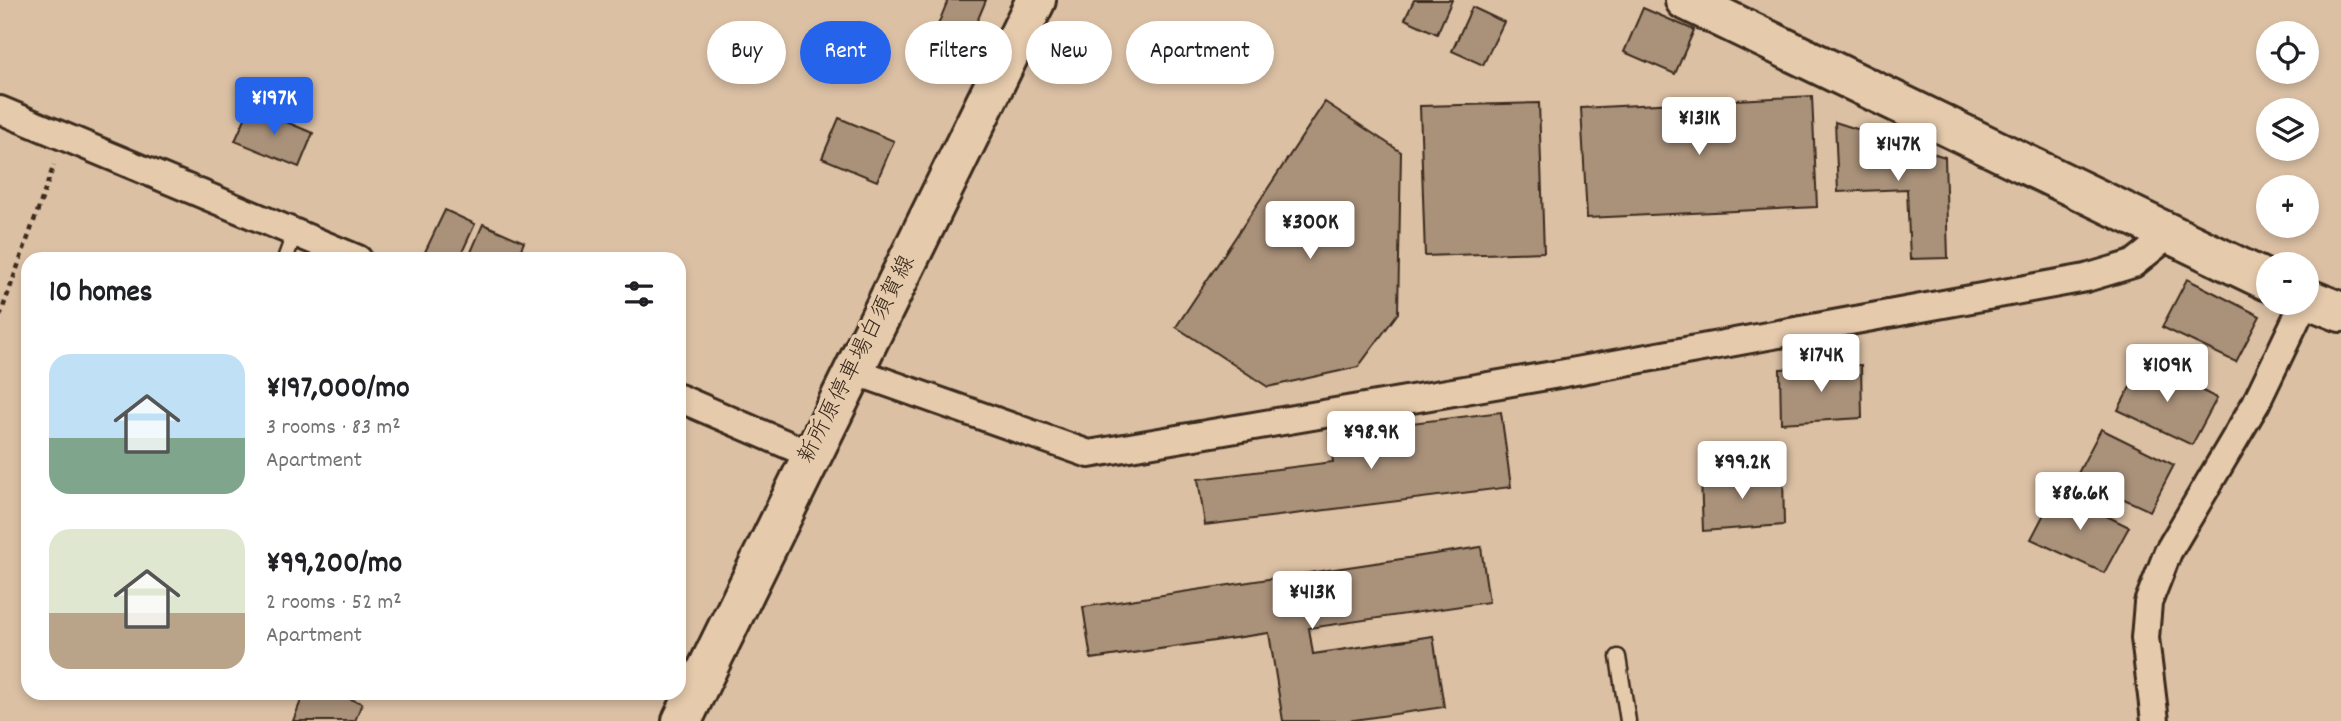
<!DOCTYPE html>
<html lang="en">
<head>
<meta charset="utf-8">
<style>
	:root { --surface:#fff; --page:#f6f6f6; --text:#202124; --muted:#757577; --accent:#2563eb }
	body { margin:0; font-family:Dekko,"Klee One",sans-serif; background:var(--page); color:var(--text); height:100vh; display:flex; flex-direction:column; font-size:26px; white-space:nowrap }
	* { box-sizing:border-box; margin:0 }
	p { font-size:23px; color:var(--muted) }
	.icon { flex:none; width:38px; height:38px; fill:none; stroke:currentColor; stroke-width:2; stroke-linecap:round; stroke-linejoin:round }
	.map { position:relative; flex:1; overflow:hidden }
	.drawer { position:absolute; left:21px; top:252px; width:665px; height:448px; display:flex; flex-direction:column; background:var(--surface); border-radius:21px; box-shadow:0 4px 10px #0003 }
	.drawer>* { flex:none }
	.hud { position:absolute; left:707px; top:21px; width:665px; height:63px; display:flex; gap:14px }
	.buttons { position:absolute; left:2256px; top:21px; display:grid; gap:14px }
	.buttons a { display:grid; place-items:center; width:63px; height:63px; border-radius:50%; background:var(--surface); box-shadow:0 4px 10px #0003; font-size:35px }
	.price { position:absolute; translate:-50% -60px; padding:0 16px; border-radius:7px; background:#fff; color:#222; font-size:23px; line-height:46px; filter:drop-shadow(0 2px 4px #0008) }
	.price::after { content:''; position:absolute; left:50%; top:42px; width:21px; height:16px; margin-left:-10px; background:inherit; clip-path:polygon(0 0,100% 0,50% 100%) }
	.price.active { background:var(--accent); color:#fff }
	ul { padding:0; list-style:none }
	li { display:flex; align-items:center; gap:21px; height:175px; padding:0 28px }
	li span { display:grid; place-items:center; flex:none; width:196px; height:140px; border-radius:21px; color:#555 }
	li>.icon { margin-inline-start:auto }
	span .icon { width:84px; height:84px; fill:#fffc; stroke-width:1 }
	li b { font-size:30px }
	h2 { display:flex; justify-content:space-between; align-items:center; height:84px; padding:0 28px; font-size:30px }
	.chip { padding:0 24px; border-radius:32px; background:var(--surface); box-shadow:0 4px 10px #0003; font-size:24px; line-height:63px }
	.chip.active { background:var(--accent); color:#fff }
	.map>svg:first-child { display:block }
</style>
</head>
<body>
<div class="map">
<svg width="2341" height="721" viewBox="0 0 2341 721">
	<rect width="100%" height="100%" fill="#dbc0a4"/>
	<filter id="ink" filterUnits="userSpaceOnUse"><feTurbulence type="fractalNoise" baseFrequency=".0143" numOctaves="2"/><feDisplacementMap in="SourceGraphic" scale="14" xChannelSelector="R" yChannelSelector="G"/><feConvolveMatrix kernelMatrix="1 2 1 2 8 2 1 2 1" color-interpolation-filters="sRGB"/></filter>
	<g filter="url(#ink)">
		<g fill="#a9917a" stroke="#3b2a1e" stroke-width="2">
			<path d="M948,0H986L957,70L925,57Z"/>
			<path d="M1414,0H1452L1437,34L1405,19Z"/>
			<path d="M1472,7L1504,22L1483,65L1452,51Z"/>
			<path d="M1643,8L1694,30L1675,74L1624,52Z"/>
			<path d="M1812,96L1817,207L1587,218L1581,108Z"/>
			<path d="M1325,102L1401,152L1398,313L1358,367L1268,387L1176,327Z"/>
			<path d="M1539,103L1544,252L1425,256L1420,106Z"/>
			<path d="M250,107L313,133L299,167L235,141Z"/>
			<path d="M839,118L894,141L877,181L822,158Z"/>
			<path d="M1835,122L1945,157L1948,258L1910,259L1907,189L1838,192Z"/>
			<path d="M445,210L475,224L459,259H435L424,254Z"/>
			<path d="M483,224L524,242L517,259H468Z"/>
			<path d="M2187,279L2260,316L2236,362L2162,327Z"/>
			<path d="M2143,362L2217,398L2192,445L2118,410Z"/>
			<path d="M1861,365L1862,418L1781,423L1780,369Z"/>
			<path d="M1501,412L1511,487L1205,525L1198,479L1333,462L1329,433Z"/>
			<path d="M2101,429L2174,465L2150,511L2076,477Z"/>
			<path d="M1783,473L1784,525L1703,531L1701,477Z"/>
			<path d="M2056,491L2129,527L2104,573L2031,539Z"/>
			<path d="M1481,547L1489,602L1309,628L1313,654L1433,636L1444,707L1347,721H1283L1269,633L1091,659L1083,607Z"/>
			<path d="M304,693H333L362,703L355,721H293Z"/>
		</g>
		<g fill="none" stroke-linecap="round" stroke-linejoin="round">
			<defs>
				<g id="lane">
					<path d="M285,259L295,232"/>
					<path d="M1618,657L1628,721"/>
				</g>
				<g id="street">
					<path d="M0,110L358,259"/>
					<path d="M854,371L1089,454L1565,373L2086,278L2133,264L2169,235"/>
					<path d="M679,398L809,454"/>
					<path d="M2155,721L2145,638L2148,603L2168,552L2256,403L2304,303"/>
				</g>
				<g id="secondary">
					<path d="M1685,0L2268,281"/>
					<path d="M2306,298L2341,312"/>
					<path d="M682,721C798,480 918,241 1036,0"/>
				</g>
			</defs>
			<use href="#lane" stroke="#3b2a1e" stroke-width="19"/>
			<use href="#street" stroke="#3b2a1e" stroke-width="32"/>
			<use href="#secondary" stroke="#3b2a1e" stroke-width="44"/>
			<path stroke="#3b2a1e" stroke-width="4.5" stroke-dasharray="5 5" stroke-linecap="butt" d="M0,316L54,165"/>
			<use href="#lane" stroke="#e5caac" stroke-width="14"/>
			<use href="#street" stroke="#e5caac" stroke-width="26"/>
			<use href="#secondary" stroke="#e5caac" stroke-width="38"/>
		</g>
	</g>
	<g text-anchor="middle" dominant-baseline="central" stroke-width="7" stroke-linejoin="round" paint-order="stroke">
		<g font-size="23" fill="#3b2a1e" stroke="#e5caac">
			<text transform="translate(858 360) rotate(-63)">新所原停車場白須賀線</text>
		</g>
	</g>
</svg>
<div class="buttons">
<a><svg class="icon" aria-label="locate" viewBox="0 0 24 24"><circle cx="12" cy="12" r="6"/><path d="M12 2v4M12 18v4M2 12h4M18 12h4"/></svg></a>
<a><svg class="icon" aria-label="layers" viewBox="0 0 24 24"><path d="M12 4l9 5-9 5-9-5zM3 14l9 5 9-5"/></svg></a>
<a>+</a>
<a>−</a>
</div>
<b class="price active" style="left:274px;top:137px">¥197K</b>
<b class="price" style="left:1699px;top:157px">¥131K</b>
<b class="price" style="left:1898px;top:183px">¥147K</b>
<b class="price" style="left:1310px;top:261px">¥300K</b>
<b class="price" style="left:1821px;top:394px">¥174K</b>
<b class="price" style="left:2167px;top:404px">¥109K</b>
<b class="price" style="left:1371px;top:471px">¥98.9K</b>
<b class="price" style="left:1742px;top:501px">¥99.2K</b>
<b class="price" style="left:2080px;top:532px">¥86.6K</b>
<b class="price" style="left:1312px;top:631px">¥413K</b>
<div class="hud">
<a class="chip">Buy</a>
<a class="chip active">Rent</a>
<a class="chip">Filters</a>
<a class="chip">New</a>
<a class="chip">Apartment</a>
</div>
<section class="drawer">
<h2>10 homes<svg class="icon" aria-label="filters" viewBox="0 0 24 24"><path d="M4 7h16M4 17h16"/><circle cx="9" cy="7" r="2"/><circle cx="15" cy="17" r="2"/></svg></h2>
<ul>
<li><span style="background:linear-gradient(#bfe0f5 60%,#7fa58c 0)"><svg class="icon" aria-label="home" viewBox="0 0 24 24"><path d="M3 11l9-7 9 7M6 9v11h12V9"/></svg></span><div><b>¥197,000/mo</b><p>3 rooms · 83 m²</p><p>Apartment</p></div></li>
<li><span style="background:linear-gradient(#dfe7d0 60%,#b9a48a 0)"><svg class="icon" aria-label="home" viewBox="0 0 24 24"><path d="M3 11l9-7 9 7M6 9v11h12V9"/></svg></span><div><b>¥99,200/mo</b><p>2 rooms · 52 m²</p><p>Apartment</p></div></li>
</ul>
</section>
</div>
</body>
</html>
